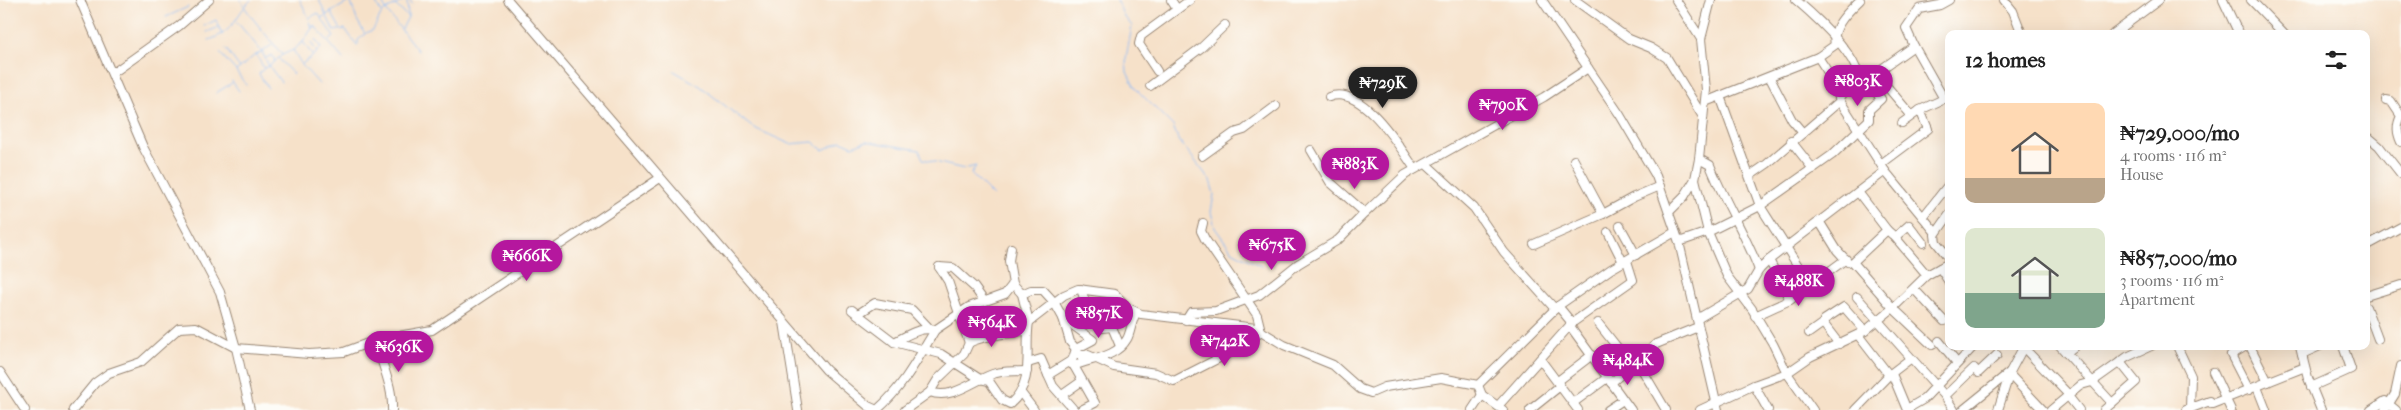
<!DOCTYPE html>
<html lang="en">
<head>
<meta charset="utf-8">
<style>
	:root { --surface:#fff; --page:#f6f6f6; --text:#222; --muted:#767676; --accent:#b5179e }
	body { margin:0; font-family:"IM FELL French Canon",serif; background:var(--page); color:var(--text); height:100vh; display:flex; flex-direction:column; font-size:19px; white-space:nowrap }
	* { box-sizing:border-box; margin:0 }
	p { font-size:16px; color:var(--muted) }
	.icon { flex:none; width:28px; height:28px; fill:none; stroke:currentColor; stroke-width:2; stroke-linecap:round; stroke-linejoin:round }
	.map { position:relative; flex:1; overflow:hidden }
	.panel { position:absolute; left:1945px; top:30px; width:425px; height:320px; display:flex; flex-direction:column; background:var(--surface); border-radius:10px; box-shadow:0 5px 20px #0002 }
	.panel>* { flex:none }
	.price { position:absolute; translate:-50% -42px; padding:0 11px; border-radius:18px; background:var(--accent); color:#fff; font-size:16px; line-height:32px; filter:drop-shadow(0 1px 2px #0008) }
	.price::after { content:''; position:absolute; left:50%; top:30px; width:15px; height:11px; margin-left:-8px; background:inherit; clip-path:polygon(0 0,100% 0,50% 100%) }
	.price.active { background:#222; color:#fff }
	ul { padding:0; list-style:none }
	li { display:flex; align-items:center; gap:15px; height:125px; padding:0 20px }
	li span { display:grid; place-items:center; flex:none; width:140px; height:100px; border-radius:10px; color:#555 }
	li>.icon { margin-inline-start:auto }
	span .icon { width:60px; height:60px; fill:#fffc; stroke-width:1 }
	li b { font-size:21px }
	h2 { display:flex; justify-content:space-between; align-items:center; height:60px; padding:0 20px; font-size:21px }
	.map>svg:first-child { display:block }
</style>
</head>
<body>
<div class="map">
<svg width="2401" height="410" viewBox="0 0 2401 410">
	<rect width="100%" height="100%" fill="#fdfcf7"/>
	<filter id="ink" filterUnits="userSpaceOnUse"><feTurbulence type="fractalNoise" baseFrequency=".02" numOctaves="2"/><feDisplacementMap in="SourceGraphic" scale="10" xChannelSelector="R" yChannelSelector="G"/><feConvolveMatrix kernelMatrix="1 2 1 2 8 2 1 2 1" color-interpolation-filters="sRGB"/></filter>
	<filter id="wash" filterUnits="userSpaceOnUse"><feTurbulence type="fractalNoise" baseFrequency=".0096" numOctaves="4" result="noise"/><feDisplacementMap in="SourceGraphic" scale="20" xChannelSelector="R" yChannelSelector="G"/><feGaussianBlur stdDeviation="1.12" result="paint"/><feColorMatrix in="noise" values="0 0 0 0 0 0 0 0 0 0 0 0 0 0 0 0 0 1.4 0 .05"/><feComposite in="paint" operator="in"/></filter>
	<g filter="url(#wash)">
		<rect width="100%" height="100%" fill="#f6e1c9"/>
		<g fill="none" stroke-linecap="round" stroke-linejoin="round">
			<g stroke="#89b9f5" stroke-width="1">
				<path d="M241,0C245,12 273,42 282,55L269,66L281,82"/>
				<path d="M300,0L309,18L312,29"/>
				<path d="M319,0L334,31L345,29L357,45"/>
				<path d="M350,0L357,20L365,34L358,40V44"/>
				<path d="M381,0L386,10L405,0"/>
				<path d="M390,0L408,17L402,29"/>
				<path d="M407,0L408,17"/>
				<path d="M410,0L412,4"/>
				<path d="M1117,0L1123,15L1132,26L1126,58L1127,72L1135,88L1173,126L1178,139L1210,180L1214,194L1211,212L1215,228L1232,251L1261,266"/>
				<path d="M331,12L340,28"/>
				<path d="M382,13L386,10L418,51"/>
				<path d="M166,17L188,7"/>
				<path d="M309,18L318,13L334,37L330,40"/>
				<path d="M321,18L350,1L357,0"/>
				<path d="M237,22L262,52L256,55L264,68L259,74L268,88"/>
				<path d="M204,26L216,20L222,35"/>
				<path d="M207,32L217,28"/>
				<path d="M366,33L373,30L382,13L374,0"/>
				<path d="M315,39L321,48L317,52"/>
				<path d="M209,40C236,31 234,16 251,0"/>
				<path d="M311,43L317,52L314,55"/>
				<path d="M226,49L240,68"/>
				<path d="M293,50L303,42L314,25L343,59"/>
				<path d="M220,53L236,71"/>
				<path d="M282,55L293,50L302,65L319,84"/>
				<path d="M266,58L272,55L275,61"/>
				<path d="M279,59L293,74"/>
				<path d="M302,64L313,56L303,42"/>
				<path d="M264,68L269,66L262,52L273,44"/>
				<path d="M674,71L700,86L752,127L790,144L813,142L823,150L841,141L853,146L866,141L919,150L923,159L964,169L976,166L971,174L996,199"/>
				<path d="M232,81L239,91"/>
				<path d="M246,85L236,71L255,55"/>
				<path d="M216,93L232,83"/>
			</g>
		</g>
	</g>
	<g filter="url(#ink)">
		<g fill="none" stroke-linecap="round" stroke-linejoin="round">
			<defs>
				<g id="minor">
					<path d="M80,0L143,147L220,292L236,348L250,410"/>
					<path d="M508,0L826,370L868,406L877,410"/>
					<path d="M1171,0L1177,9"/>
					<path d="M1542,0L1620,115L1656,176L1679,242L1718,410"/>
					<path d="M1575,0L1629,39L1651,48L1667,58L1703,117"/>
					<path d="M1676,0L1701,39"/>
					<path d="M1796,0C1816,17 1853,51 1859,77L1839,97"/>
					<path d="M2004,0L2013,11L2022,34"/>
					<path d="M2223,0L2239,34"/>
					<path d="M2251,0L2284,34"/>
					<path d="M2113,34L2159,0"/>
					<path d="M1914,46L1944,99"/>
					<path d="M1157,71L1139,44L1141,36L1190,0"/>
					<path d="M113,73L179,26L209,0"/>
					<path d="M1879,77L1911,115"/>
					<path d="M1770,78L1792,120L1803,133"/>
					<path d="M1150,86L1202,47L1225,25"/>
					<path d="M1720,96L1760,206L1800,269"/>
					<path d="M1329,97C1362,84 1399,146 1415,169"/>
					<path d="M2386,100L2391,101L2401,116C2396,126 2397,133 2401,142"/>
					<path d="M1705,102L1818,57L1835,45C1831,27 1848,12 1860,0"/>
					<path d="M1920,110L1948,97"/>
					<path d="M2366,135L2379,146L2401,174"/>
					<path d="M1791,141L1813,169"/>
					<path d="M1311,150L1330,182L1365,213L1405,175L1544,97L1588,68"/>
					<path d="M1202,156L1234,133L1244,130L1276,106"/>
					<path d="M1699,159L1710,165C1724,201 1745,233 1759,270"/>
					<path d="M1574,160L1603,214"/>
					<path d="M1426,164L1474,208L1504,252L1555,309"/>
					<path d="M1881,164L1928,129L1920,110L1902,123"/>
					<path d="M1885,171L1936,233"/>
					<path d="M1751,175L1767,164L1840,101"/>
					<path d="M1695,179L1708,232L1727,276L1752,309L1773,344L1787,373L1813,410"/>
					<path d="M1858,192L1887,230"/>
					<path d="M1669,212L1684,197L1695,179L1699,159L1706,90L1701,39L1711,0"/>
					<path d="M1949,215L1935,235L1936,242L1949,258"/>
					<path d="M1923,217L1949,184"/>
					<path d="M1819,221L1837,250L1848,262"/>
					<path d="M1620,226L1636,255"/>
					<path d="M1608,232L1623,262"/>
					<path d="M1895,237L1927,275"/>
					<path d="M1679,242L1708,232L1760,206L1832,155L1869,120V110L1881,99L1876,92L1880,70L1914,46L1906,28L1919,9L1940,5L1949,0"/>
					<path d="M1923,243L1909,225L1895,237L1887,230L1853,262L1893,308L1932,345"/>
					<path d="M1534,244L1603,214L1634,197L1660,186"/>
					<path d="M2366,246L2401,227"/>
					<path d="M1011,248L1009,261L1013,284L1022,294L1029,322"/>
					<path d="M1769,260L1790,300L1846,259"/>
					<path d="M939,267L948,281L969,343"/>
					<path d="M939,267L953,268L974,287L984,301"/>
					<path d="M1940,268L1949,282"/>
					<path d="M1914,289L1944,321"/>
					<path d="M1022,294L1031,290H1043L1054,302L1063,318L1093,340L1076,349L1071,364"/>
					<path d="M2366,296L2401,285"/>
					<path d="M1857,297L1945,396L1954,410"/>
					<path d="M1558,306L1572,323"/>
					<path d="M2366,307L2378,339"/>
					<path d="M852,310L894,342L941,354L980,379L989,381L1002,400L1010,404C1036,381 1024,350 1029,322L1064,295L1078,289L1115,294L1128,308L1141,314L1256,328L1284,345L1333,365L1360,389L1371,393L1385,387L1441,378L1478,385L1558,306L1611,269L1675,232"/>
					<path d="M858,314L875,303L912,310L930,329"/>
					<path d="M1755,316L1790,300"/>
					<path d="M1063,318L1070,342L1076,349"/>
					<path d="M1697,319L1748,289L1759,270L1769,260L1885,171L1840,101L1835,83L1818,57"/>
					<path d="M1091,320L1098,321L1102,328L1112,327"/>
					<path d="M1186,320L1191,312L1216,311L1259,295L1298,264L1338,240L1365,213"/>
					<path d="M784,322L798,410"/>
					<path d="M1598,323L1632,366"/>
					<path d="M1823,323L1824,320L1844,307L1865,331"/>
					<path d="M1075,326L1091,320L1081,289"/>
					<path d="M1570,326L1631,410"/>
					<path d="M1809,333L1823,323L1839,344"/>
					<path d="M1858,335L1889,375"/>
					<path d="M376,340C381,364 393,385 392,410"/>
					<path d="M1939,341L1957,363"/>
					<path d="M894,342C909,335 918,327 935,330L969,307L1005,294L1013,284"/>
					<path d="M1120,346L1112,327L1128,308"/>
					<path d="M2060,346L2112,403"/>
					<path d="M2177,346L2191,376L2190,409"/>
					<path d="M2246,346L2231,355L2249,390"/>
					<path d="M2250,346L2268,382"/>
					<path d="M2300,346L2308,378L2321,410"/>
					<path d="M2023,347L2069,395"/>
					<path d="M2066,353L2075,346"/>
					<path d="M2302,354L2320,346"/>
					<path d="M1075,355H1088L1114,367L1156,373L1174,381L1237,349L1261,331L1257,315L1205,239L1201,231L1203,223"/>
					<path d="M1540,359L1578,410"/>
					<path d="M1637,361L1666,410"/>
					<path d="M1028,363L1041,359L1048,375L1069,362L1074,366L1095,403L1081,410"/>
					<path d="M1074,366C1092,358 1116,358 1127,339C1131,332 1131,322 1136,313"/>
					<path d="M0,372L25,410"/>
					<path d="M2213,372L2231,410"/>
					<path d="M1892,374L1907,410"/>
					<path d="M2009,374L2043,410"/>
					<path d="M1048,375L1053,386L1074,410"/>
					<path d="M1558,381L1592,355"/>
					<path d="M1611,383L1656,344L1698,327"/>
					<path d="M1478,385L1482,395L1503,410"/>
					<path d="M1754,385L1768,410"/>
					<path d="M2257,387L2266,410"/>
					<path d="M2311,387L2351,369L2343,346"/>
					<path d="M930,392C953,401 976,378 996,373C1005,371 1018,371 1027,371"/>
					<path d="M1021,393L1034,410"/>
					<path d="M1062,395L1082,381"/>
					<path d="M1945,396L1974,368L1978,373L1997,355"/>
					<path d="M2068,396L2079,410"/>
					<path d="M1573,403L1607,378"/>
					<path d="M1498,406L1572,323L1633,280L1627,261"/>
					<path d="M1907,409L1924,399L1974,346"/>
					<path d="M73,410L95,383L109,373L141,362L179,328L196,327L236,348L309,354L344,352L376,340L432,330L660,178"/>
					<path d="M877,410C904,386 917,360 935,330"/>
					<path d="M905,410L930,392L938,379L964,354L969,343C983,335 1011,334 1028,330"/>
					<path d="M1472,410L1482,395"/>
					<path d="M1530,410L1560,386"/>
					<path d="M1608,410L1623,400"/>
					<path d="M1700,410L1754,385L1787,373L1810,357L1865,331L1893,308L1927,275L1949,263"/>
					<path d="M1855,410L1889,375L1910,359"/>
					<path d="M1963,410L2010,372"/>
					<path d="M1998,410L2010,372L2024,346"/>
					<path d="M2051,410L2081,385L2092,382L2127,357L2151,346"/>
					<path d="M2104,410L2136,382L2120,362"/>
					<path d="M2186,410L2210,401L2212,404L2305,367"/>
					<path d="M2371,410L2385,401L2396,410"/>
					<path d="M2385,410L2395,394L2401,366"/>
				</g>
			</defs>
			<use href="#minor" stroke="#988674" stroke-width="10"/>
			<use href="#minor" stroke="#fff" stroke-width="8"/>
		</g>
	</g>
</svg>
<b class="price" style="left:1858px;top:107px">₦803K</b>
<b class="price active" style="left:1383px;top:109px">₦729K</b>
<b class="price" style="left:1503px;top:131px">₦790K</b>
<b class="price" style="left:1355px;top:190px">₦883K</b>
<b class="price" style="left:1272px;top:271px">₦675K</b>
<b class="price" style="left:527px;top:282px">₦666K</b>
<b class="price" style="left:1799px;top:307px">₦488K</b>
<b class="price" style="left:1099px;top:339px">₦857K</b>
<b class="price" style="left:992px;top:348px">₦564K</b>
<b class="price" style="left:1225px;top:367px">₦742K</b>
<b class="price" style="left:399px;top:373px">₦636K</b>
<b class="price" style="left:1628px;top:386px">₦484K</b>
<section class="panel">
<h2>12 homes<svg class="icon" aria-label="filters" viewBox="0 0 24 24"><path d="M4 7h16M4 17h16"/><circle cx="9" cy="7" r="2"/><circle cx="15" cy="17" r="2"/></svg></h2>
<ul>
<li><span style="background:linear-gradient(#ffd9b3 75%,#b9a48a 0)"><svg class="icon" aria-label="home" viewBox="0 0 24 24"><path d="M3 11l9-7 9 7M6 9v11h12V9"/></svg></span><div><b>₦729,000/mo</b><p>4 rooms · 116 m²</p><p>House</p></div></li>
<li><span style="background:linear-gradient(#dfe7d0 65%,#7fa58c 0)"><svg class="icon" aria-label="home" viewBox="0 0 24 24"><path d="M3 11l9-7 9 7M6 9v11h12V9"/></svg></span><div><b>₦857,000/mo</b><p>3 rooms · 116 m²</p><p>Apartment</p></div></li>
</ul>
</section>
</div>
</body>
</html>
